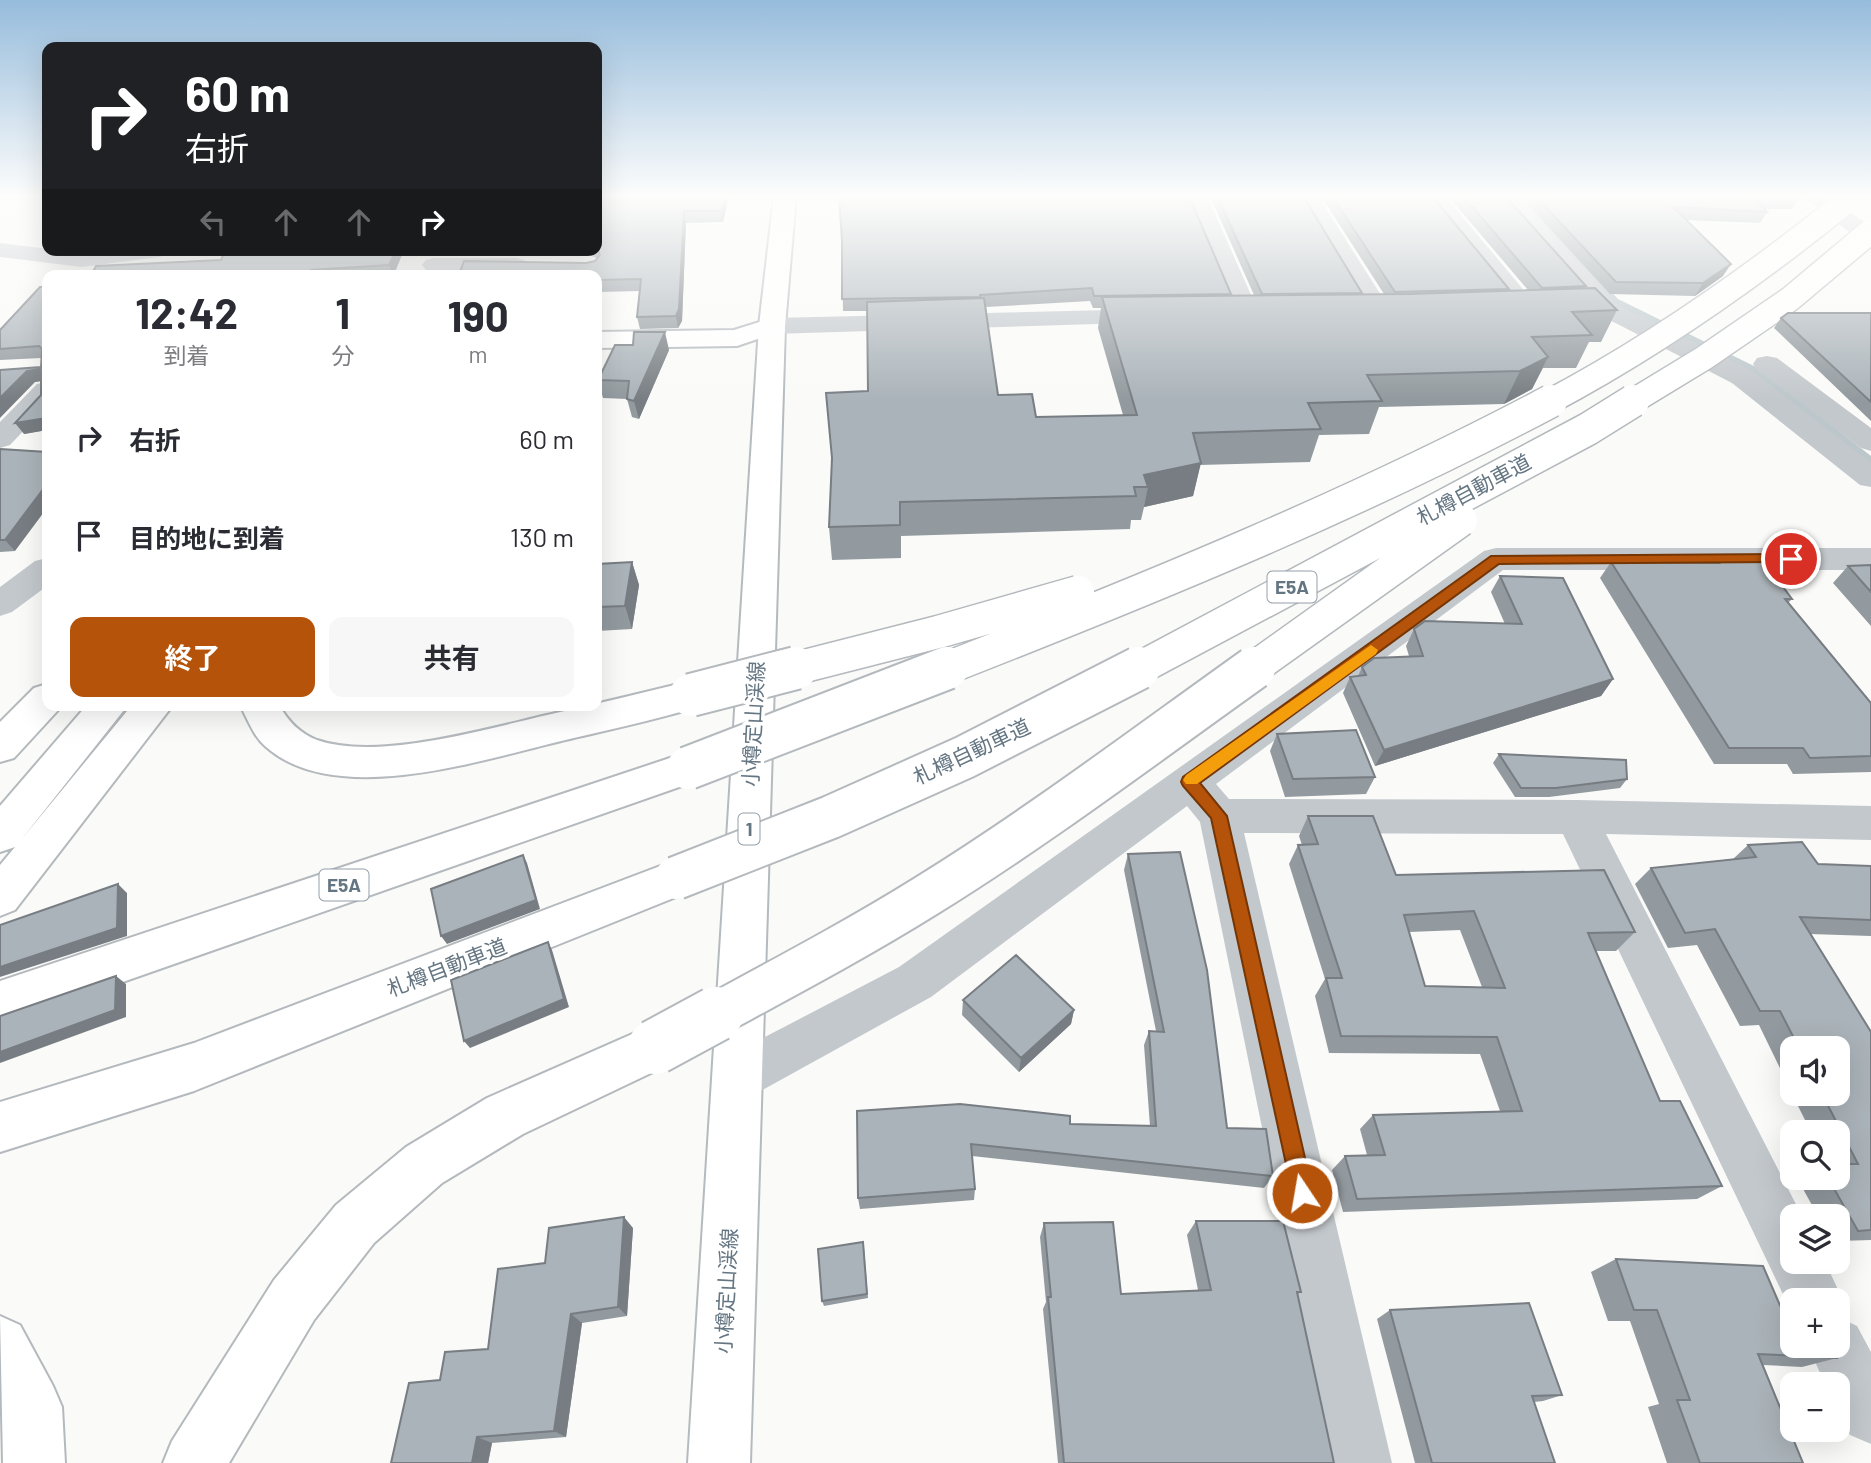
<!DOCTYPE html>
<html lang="ja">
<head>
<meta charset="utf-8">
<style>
  :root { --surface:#fff; --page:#f7f7f7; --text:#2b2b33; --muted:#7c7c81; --accent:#b45309 }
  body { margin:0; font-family:Barlow,"Noto Sans JP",sans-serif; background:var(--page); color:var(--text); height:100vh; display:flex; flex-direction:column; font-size:26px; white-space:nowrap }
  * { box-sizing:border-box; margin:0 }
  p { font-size:23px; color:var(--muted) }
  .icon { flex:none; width:38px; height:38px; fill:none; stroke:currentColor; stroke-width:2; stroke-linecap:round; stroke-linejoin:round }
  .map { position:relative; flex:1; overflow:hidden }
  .side { position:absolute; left:42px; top:270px; width:560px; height:441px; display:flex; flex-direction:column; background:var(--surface); border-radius:14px; box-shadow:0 7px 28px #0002 }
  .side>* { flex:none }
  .top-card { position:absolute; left:42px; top:42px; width:560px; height:214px; border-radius:14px; box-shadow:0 7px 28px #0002; background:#202124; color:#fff; overflow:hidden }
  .buttons { position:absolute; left:1780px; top:1036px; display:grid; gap:14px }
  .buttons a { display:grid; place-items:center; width:70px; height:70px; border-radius:14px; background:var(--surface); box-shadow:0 7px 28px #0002; font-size:35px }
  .pin { position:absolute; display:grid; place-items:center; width:60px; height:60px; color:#fff; margin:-30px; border:4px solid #fff; border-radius:50%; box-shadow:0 2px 7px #0007 }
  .me { position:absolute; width:77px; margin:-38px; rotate:348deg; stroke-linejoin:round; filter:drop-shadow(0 0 5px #0008) }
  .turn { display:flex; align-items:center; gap:24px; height:147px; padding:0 28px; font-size:32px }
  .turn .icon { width:91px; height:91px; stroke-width:2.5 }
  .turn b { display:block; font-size:49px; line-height:60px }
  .lanes { display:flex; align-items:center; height:66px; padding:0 28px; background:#0003; justify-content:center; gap:35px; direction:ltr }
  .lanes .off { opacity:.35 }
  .eta { display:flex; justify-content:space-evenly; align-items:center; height:119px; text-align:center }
  .eta b { font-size:42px; font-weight:700; line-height:49px }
  .button { display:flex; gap:14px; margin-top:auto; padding:14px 28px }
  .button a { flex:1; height:80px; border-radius:14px; background:var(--accent); color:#fff; font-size:28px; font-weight:700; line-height:80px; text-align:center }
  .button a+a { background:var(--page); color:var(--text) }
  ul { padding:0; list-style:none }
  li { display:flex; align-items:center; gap:21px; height:98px; padding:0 28px }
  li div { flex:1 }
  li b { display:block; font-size:26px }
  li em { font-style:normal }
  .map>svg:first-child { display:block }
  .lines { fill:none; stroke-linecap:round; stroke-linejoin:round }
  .stream { fill:#bbc7cb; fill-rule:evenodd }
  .primary-casing { stroke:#b5babe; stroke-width:4 }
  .motorway-casing { stroke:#b4b9bd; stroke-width:4 }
  .minor { fill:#c3c8cc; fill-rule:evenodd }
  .primary { fill:#fff; fill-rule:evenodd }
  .motorway { fill:#fff; fill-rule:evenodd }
  .motorway-bridge-far3-casing { stroke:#b4b9bd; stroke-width:27; stroke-linecap:butt }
  .motorway-bridge-far2-casing { stroke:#b4b9bd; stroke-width:35; stroke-linecap:butt }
  .motorway-bridge-far1-casing { stroke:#b4b9bd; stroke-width:46; stroke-linecap:butt }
  .motorway-bridge-casing { stroke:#b4b9bd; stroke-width:58; stroke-linecap:butt }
  .motorway-bridge-far3 { stroke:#fff; stroke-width:24 }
  .motorway-bridge-far2 { stroke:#fff; stroke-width:32 }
  .motorway-bridge-far1 { stroke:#fff; stroke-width:42 }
  .motorway-bridge { stroke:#fff; stroke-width:54 }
  .wall { fill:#929a9f; fill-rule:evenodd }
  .shaded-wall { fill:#777d82 }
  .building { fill:#aab3b9; stroke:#777d82; stroke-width:2; fill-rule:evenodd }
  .route { fill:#b45309; stroke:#753606; stroke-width:2 }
  .slow { fill:#f59e0b }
  .labels { text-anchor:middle; stroke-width:7; stroke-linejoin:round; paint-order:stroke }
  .shield { fill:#fff; stroke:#939fa8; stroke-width:2 }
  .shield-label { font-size:19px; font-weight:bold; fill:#657683 }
  .street-label { font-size:21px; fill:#657683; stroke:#fff }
</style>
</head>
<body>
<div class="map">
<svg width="1871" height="1463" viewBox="0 0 1871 1463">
  <rect width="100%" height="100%" fill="#fafaf8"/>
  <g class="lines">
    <path class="stream" d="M1515,196H1523L1618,299L1758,368L1871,456V464L1752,372L1612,303Z"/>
    <defs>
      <path id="primary" d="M774,196H796L785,326L750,1463H688L759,326Z"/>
      <path id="motorway" d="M772,318L781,321L785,326L781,331L737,346L597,348V332L734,330Z
        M691,681L704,685L710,695L704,705C653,721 601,731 549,744C472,763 332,807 265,746C254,737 247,718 240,705H279C288,721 299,733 317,740C377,761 486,729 547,715C596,704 642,693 691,681Z
        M47,684V705H62L60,708L14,758L0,762V722L34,688Z
        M87,705H128L21,840L132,705H173L15,910L0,916V865L15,847L0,852V806Z
        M688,752L702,757L708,768L702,779L0,1025V981Z
        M676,860L691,865L698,878L691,891L194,1091L0,1152V1102L194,1043Z
        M655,1024L672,1031L679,1047L672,1063L523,1134L442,1183L374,1243L314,1320L229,1463H163L172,1441L274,1280L336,1205L406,1147L487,1098Z
        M0,1316L20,1325L53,1386L62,1407L65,1463H3Z"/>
    </defs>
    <use href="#primary" class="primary-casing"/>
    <use href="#motorway" class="motorway-casing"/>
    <path class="minor" d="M1185,196H1207L1260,315L1256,320L1247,323L1238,320L1234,315Z
      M1296,196H1318L1393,314L1389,319L1380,322L1371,319Z
      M1422,196H1445L1538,307L1542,312L1538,317L1529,320L1520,317Z
      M1493,196H1516L1614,303L1752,371L1871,463V487L1860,485L1732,383L1596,313Z
      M1803,196H1828L1871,227V245L1863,243Z
      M0,243L82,253L171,250L167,255L159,257L82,267L0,257Z
      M434,258H516L524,260L528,265L524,270L516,272L426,270L422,265L426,260Z
      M1151,309L1160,312L1164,317L1160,322L772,334L763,331L759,326L763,321L772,318Z
      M1767,356L1777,358L1871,428V451L1861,448L1757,370L1753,364L1757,358Z
      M47,382V406L10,445L0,448V422L37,384Z
      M1496,548H1871V570H1503L1216,784L1229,799L1576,800L1871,806V840L1606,834L1802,1216H1792V1262H1825L1843,1300L1838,1314V1300H1792V1313L1563,834L1244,833L1392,1463H1330L1200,822L1187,806L931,997L755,1094L738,1101L721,1094L713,1077L721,1060L899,967L1484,551Z
      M47,558V586L12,612L0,616V587L35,561Z
      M1838,1317L1857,1326L1871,1352V1444L1850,1435L1838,1410V1384H1825L1808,1346H1838Z"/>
    <use href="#primary" class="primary"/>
    <use href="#motorway" class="motorway"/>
    <defs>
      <path id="motorway-bridge-far3" d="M1547,403C1653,347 1750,279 1843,204
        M1630,403L1704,358L1790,299L1871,231"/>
      <path id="motorway-bridge-far2" d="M789,670L938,632L1078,592
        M942,670C1149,589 1355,505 1551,401
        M1136,670L1588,429L1633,401
        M1251,670L1461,520"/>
      <path id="motorway-bridge-far1" d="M691,695L796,668
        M688,768L947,668
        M676,878L831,817L965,757L1139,668
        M713,1016C785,977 857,939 926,896C1039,826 1146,745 1254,668"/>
      <path id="motorway-bridge" d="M655,1047L716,1014"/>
    </defs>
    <use href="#motorway-bridge-far3" class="motorway-bridge-far3-casing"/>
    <use href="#motorway-bridge-far2" class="motorway-bridge-far2-casing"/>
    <use href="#motorway-bridge-far1" class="motorway-bridge-far1-casing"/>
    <use href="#motorway-bridge" class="motorway-bridge-casing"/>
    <use href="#motorway-bridge-far3" class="motorway-bridge-far3"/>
    <use href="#motorway-bridge-far2" class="motorway-bridge-far2"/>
    <use href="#motorway-bridge-far1" class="motorway-bridge-far1"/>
    <use href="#motorway-bridge" class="motorway-bridge"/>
  </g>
  <path class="wall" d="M597,196H729L723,222L686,223L682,321L678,328L640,329L637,317L640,291L597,292V275L586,263L595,261L597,258L589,255H475L474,250H597Z
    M1210,196H1303L1362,293V294H1384L1321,196H1432L1509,289L1508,291L1528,290L1448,196H1505L1586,286L1585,288L1617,310L1601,342H1589L1576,368H1543L1532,389L1504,404L1379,407L1369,434L1319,435L1310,462L1200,465L1193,496L1144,507L1141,520H1131L1130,529L901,536V558L832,560L829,527L868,391L867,311H843L842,241L1231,294V296L1254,295ZM1090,301L1093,308H1101L1098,328L1123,415L1036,417L998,395L986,307Z
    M1520,196H1797L1799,198L1792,209H1765L1767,212L1760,223L1686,220L1723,276L1695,296L1610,294Z
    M225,250H404L394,275H91L221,260Z
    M47,287V430L24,434L41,395V381L35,382L41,367V358L0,360V330Z
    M1871,313V421L1774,328L1781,318Z
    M669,350L639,419L632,417L627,399L603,398L598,380Z
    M0,449L15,551L0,552Z
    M1714,556L1792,599L1788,603L1871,703V772L1793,774L1787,764H1714L1600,578L1611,562H1709Z
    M632,562L639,585L632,629L597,631V564Z
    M1871,565V626L1833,583L1848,566Z
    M1500,576L1613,679L1601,696L1375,766L1343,693L1350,677L1358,676L1362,667L1409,656L1406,646L1414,629L1505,624L1491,592Z
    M1277,734L1375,777L1366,794L1285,797L1270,751Z
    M1499,754L1627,779L1620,788L1549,797H1515L1493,763Z
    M1308,816L1396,875L1635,932L1616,951H1596L1660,1101L1722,1186L1697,1199L1343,1212L1332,1170L1345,1156L1367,1155L1360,1129L1373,1115L1500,1111L1480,1054L1329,1053L1315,996L1325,979L1289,864L1298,845H1302L1299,836ZM1460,930L1482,987L1425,986L1409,932Z
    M1748,845L1818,864L1871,866V936L1810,934L1871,1032V1240L1838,1241V1216H1818L1797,1178H1838V1132H1811L1792,1094H1838V1048H1792V1093L1759,1025L1740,1026L1697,945L1668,948L1635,884L1651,868L1733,859Z
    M1128,854L1227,1128L1273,1176L1264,1188L972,1156L975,1189L974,1200L860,1209L858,1198L857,1111L1070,1124L1150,1126L1144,1045L1149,1031H1156L1124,870Z
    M963,1000L1074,1010L1071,1024L1019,1072L962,1015Z
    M1196,1221L1301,1292L1298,1294L1334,1463H1058L1043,1309L1046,1302L1040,1237L1044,1223L1121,1294L1198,1290L1187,1235Z
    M633,1228L627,1316L582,1323L566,1437L492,1443L488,1463L440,1380L488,1349L545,1263Z
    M864,1247L868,1298L824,1306L822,1301Z
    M1616,1259L1782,1310L1837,1358L1802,1367L1763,1365L1803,1463H1667L1648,1407L1659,1404L1630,1321H1608L1591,1272Z
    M1390,1310L1562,1395L1543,1401L1534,1402L1555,1463H1415L1377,1319Z"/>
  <path class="shaded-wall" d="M725,196H729L723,222L722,211Z
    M684,211L686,223L682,321L678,328L676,316Z
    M396,250H404L393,275L389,265Z
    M1731,264L1723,276L1695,296L1703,283Z
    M665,332L669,350L639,419L634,401Z
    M1548,357L1532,389L1504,404L1520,371Z
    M41,369L47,380L35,382L0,418V398L27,371Z
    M47,418V430L24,434L15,423Z
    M1201,463L1193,496L1144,507L1148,487L1144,475Z
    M47,484V508L15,551L5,540Z
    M632,562L639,585L632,629L625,606Z
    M1613,679L1601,696L1375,766L1384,750Z
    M523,855L527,863L540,909L447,944L441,936Z
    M118,884L127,893V936L0,977V967Z
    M548,942L552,950L569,1007L470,1048L464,1041Z
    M116,976L126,984V1017L0,1063V1052Z
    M1074,1010L1071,1024L1019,1072L1021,1058Z
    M624,1217L633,1228L627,1316L618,1307Z
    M571,1314L582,1323L566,1437L554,1431Z
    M477,1437L492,1443L488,1463H472Z"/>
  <path class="building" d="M597,196H725L722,211H684L679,309L676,316L637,317L641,279L597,280V275H459L464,261L586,263L595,261L600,255L597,248Z
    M839,196H1189L1231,294L1094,296L1092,288L980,295V297L842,299V241Z
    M1217,196H1303L1362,293L1262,294Z
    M1332,196H1432L1509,289L1395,292Z
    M1463,196H1505L1586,286L1542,288Z
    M1535,196H1797L1799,198L1753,197L1767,212L1673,207L1731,264L1703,283L1616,282Z
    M225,250H396L389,265L311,270L309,275H91L96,266L221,260Z
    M40,287H47V418L15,423L41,395V369L27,371L0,398V370L41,367L42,349L39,346L0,349V330Z
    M1595,288L1617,310L1572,312L1592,335L1532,337L1548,357L1520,371L1367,375L1382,401L1308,403L1321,429L1193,433L1201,463L1144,475L1148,487H1134L1136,496L900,502V525L829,527L832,458L826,393L868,391L867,302L984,298L998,395L1032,394L1036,417L1137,415L1102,297L1409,294Z
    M1788,313H1871V402L1781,318Z
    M634,332H665L634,401L627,399L629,381L598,380L615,345H633Z
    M0,449L47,452V484L5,540H0Z
    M1714,556H1760L1792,599H1785L1871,703V756L1810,758L1803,748H1729L1611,562L1719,563Z
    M632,562L625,606L597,607V564Z
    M1871,565V592L1848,566Z
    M1500,576L1563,578L1613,679L1384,750L1350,677L1366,675L1362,667L1374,658L1423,656L1414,629L1425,621L1522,624Z
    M1356,730L1375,777L1293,779L1277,734Z
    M1499,754L1626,760L1627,779L1556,788H1521Z
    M1308,816H1373L1396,875L1604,870L1635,932L1588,933L1660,1101H1680L1722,1186L1357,1199L1345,1156L1385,1155L1373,1115L1522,1111L1497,1037L1341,1036L1326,978H1342L1298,845L1318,844ZM1474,911L1505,988L1425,986L1404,915Z
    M1802,842L1818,864L1871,866V920L1800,917L1871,1032V1230L1858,1231L1828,1178H1838V1164H1858L1822,1094H1838V1048H1799L1780,1011H1760L1715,929L1685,933L1651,868L1756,857L1748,845Z
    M1180,852L1207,970L1227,1128L1266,1129L1273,1176L971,1144L975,1189L858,1198L857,1111L960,1104L1070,1116V1124L1156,1126L1149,1031L1164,1032L1128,854Z
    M523,855L536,900L441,936L431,889Z
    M118,884L117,928L0,967V925Z
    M548,942L564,999L464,1041L451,980Z
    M1016,955L1074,1010L1021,1058L963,1000Z
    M116,976L115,1010L0,1052V1016Z
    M624,1217L618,1307L571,1314L554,1431L477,1437L472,1463H391L409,1383L440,1380L445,1352L488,1349L498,1269L545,1263L549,1228Z
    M1196,1221H1283L1301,1292H1297L1334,1463H1064L1048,1297H1051L1044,1223L1113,1222L1121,1294L1211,1290Z
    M863,1242L867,1294L822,1301L818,1249Z
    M1616,1259L1763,1266L1782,1310L1792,1311V1346H1832L1837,1358L1758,1354L1803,1463H1700L1677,1400H1690L1657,1310H1634Z
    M1529,1303L1562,1395L1532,1396L1555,1463H1432L1390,1310Z"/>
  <linearGradient id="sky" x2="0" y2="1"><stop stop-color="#96bcdc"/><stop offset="0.49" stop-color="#fdfdfc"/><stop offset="1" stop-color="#fdfdfc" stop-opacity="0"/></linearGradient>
  <rect width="1871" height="401" fill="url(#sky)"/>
  <path class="route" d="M1791,554L1797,559L1795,562L1499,564L1200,783L1227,816L1313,1193L1310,1201L1302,1204L1294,1201L1211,818L1183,786L1181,782L1183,777L1491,556Z"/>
  <path class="slow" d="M1371,645L1378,650L1376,654L1197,784H1186L1183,780L1186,775Z"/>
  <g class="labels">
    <g class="shield">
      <rect x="1267.5" y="571.5" width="49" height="31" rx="5"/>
      <rect x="738.5" y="813.5" width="21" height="31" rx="5"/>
      <rect x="319.5" y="869.5" width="49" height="31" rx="5"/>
    </g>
    <g class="shield-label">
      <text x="1292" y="594">E5A</text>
      <text x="749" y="836">1</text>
      <text x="344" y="892">E5A</text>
    </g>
    <g class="street-label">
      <text transform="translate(1474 490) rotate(-28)" y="7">札樽自動車道</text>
      <text transform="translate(754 724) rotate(-87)" y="7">小樽定山渓線</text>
      <text transform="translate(972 752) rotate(-25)" y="7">札樽自動車道</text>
      <text transform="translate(447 968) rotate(-21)" y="7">札樽自動車道</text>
      <text transform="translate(727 1291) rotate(-87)" y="7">小樽定山渓線</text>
    </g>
  </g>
</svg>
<div class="buttons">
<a><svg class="icon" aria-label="sound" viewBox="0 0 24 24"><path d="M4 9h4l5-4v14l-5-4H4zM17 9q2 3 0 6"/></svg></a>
<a><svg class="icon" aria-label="search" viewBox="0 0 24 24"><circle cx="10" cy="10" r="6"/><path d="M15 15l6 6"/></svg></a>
<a><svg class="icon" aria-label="layers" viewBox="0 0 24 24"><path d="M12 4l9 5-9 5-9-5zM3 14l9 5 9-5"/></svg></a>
<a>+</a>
<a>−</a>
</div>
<div class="pin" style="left:1791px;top:559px;background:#d93025"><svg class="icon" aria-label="arrive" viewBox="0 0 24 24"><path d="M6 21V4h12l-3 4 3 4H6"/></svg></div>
<svg class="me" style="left:1302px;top:1193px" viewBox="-20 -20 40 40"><circle r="17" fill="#b45309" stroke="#fff" stroke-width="3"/><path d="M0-11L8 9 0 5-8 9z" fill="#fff"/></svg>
<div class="top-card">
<div class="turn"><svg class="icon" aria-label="right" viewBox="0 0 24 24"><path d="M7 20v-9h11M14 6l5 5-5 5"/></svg><div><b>60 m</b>右折</div></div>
<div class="lanes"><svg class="icon off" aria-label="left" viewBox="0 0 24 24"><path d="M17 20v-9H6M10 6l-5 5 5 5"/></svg><svg class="icon off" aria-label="ahead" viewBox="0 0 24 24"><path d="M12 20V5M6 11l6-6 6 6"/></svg><svg class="icon off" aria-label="ahead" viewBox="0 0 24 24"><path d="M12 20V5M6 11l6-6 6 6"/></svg><svg class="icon" aria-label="right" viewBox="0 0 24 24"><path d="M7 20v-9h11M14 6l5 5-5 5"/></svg></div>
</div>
<section class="side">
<div class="eta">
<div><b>12:42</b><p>到着</p></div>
<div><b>1</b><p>分</p></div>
<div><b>190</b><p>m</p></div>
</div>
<ul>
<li><svg class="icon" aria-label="right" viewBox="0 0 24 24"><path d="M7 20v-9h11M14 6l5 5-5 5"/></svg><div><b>右折</b></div><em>60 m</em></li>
<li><svg class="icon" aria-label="arrive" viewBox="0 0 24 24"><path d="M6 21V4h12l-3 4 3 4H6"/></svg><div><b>目的地に到着</b></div><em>130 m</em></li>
</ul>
<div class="button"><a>終了</a><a>共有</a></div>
</section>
</div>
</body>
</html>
